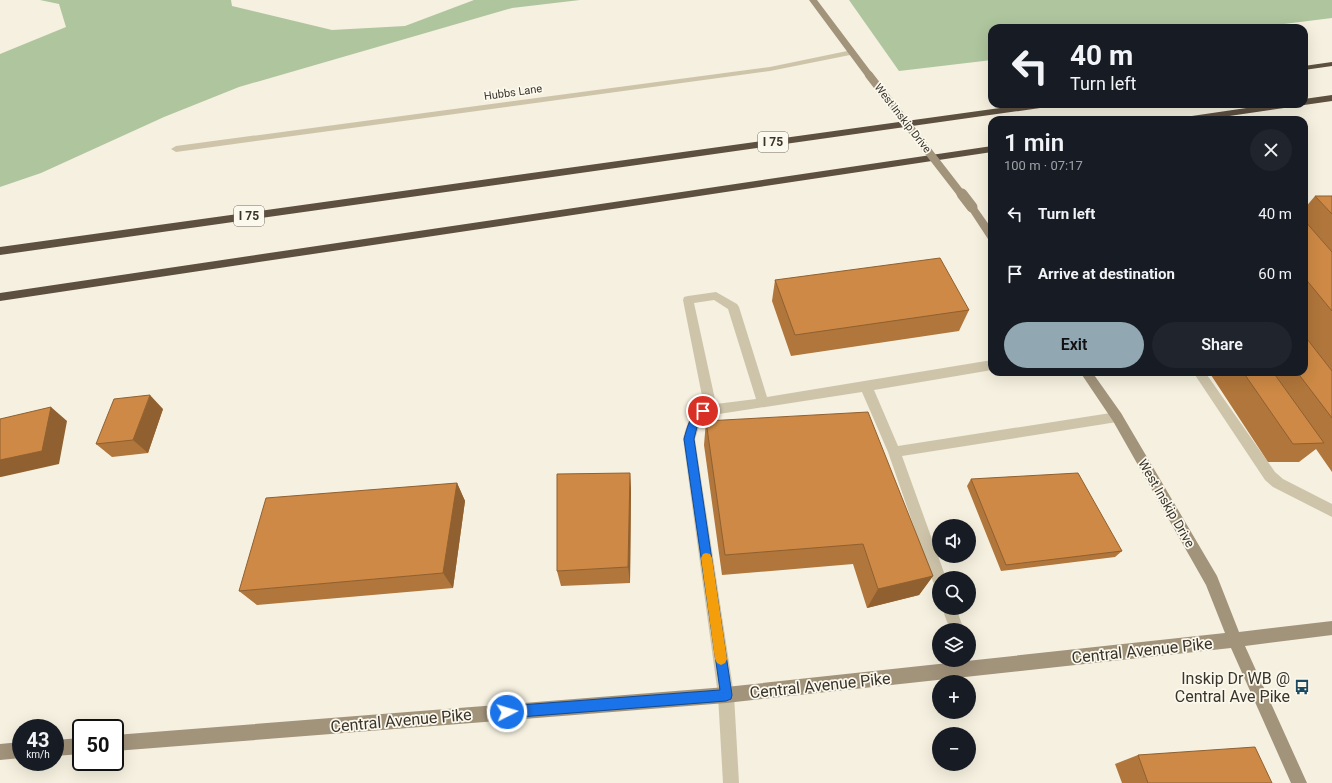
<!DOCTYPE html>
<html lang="en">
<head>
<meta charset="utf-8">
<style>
  :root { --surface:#171b24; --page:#20242c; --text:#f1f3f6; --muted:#9ea1a6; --accent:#91a7b2 }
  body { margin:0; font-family:Roboto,sans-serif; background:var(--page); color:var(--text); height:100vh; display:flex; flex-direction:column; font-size:15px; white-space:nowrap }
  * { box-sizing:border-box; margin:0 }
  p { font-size:13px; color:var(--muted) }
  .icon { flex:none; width:22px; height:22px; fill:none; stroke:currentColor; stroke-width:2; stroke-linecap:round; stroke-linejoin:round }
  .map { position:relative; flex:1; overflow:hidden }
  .panel { position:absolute; left:988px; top:116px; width:320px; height:260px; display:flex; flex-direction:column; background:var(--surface); border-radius:12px; box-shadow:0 4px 16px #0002 }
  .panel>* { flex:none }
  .hud { position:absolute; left:988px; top:24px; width:320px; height:84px; border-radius:12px; box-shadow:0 4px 16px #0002; background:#171b24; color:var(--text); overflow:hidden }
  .tools { position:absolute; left:932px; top:519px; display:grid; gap:8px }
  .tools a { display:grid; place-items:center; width:44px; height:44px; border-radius:50%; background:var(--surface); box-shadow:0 4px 16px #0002; font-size:20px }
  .speed { position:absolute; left:12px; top:719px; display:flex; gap:8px; font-size:20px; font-weight:700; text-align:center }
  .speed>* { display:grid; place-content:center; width:52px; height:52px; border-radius:50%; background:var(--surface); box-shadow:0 4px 16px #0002; line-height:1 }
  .speed small { font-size:10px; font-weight:400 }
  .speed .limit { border:2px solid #111; border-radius:6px; background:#fff; color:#111 }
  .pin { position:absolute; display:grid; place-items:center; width:34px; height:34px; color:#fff; margin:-17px; border:2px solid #fff; border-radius:50%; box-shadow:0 1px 4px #0007 }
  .me { position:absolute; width:44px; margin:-22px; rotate:85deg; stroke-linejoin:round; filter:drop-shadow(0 0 3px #0008) }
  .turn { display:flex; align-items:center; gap:14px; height:84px; padding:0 16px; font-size:18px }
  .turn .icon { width:52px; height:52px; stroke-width:2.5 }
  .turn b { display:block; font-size:28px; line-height:34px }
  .round { display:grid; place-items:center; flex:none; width:42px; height:42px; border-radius:21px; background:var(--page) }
  .summary { display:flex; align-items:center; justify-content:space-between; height:68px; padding:0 16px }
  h1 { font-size:24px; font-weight:600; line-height:30px }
  .primary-button { display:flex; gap:8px; margin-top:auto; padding:8px 16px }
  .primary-button a { flex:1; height:46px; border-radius:24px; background:var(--accent); color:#111; font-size:16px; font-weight:600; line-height:46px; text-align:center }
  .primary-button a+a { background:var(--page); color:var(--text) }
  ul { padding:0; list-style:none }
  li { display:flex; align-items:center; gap:12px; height:60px; padding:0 16px }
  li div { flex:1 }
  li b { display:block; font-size:15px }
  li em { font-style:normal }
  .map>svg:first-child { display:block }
  .green { fill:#aec59e }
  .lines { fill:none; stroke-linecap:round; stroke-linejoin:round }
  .lane { fill:#cec4aa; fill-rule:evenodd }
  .street { fill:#cec4aa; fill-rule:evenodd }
  .secondary { fill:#a2937b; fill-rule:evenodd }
  .highway { fill:#5d5040; fill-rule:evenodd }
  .secondary-bridge-far1 { stroke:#a2937b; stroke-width:8 }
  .secondary-bridge { stroke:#a2937b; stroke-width:11 }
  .wall { fill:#b0763b }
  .shaded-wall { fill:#906030 }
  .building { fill:#cd8945; stroke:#906030 }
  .route { fill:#1a73e8; stroke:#114b97 }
  .slow { fill:#f59e0b }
  .labels { text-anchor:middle; stroke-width:3.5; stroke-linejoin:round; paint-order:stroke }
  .far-street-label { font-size:11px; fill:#3b342a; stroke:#fbf8ed }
  .shield { fill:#fbf8ed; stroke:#756f64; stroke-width:1 }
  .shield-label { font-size:12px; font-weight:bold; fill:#3b342a }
  .street-label { font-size:13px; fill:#3b342a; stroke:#fbf8ed }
  .near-street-label { font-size:16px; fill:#3b342a; stroke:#fbf8ed }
  .near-poi-label { font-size:16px; fill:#3b342a; stroke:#fbf8ed; text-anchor:end }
</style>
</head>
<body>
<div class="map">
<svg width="1332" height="783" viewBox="0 0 1332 783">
  <rect width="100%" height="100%" fill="#f5f0df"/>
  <path class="green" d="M40,0H231L232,6L332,30L405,26L474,0H580L512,8L239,87L164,117L41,173L0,187V54L66,27L59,4Z
    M849,0H1332V18L1251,28H992V60L899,71Z"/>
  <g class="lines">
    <path class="lane" d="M716,292L737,304L739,307L767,397L992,360V370L874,390L898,446L1117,412L1121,413L1123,417L1121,421L1117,422L902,456L946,578H939V586L934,584L932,579L888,452L862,392L706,416L700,424L695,439L734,695L732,701L726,703L720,701L718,695L683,439C686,427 691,409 704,406L683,300L684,297L688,296ZM714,300L728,309L756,399L716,404L694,303Z
      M1193,372H1205L1275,472L1283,479L1332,504V517L1273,487L1265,480Z
      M942,608H956L964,630H950Z"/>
    <path class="street" d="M852,50H855V54L770,71L176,152L171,149L176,146L770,67Z
      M726,687L732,689L734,695L739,783H723L718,695L720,689Z"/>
    <path class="secondary" d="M809,0H817L872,73L873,75L872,77H866Z
      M972,204L975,205L992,229V240L988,239L967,207Z
      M1080,372H1092L1121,413L1217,576L1239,632L1332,621V635L1245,646L1307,783H1291L1231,648L726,703L115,751V735L726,687L1225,633L1206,585L1113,421Z
      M81,738V754L55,756V740Z
      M21,742V758L0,760V744Z"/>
    <path class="highway" d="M1332,62V66L1304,70V66Z
      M1332,95V101L1304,105L1302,104H1304V99Z
      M1028,104H1051L1047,107L0,255V247Z
      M1274,104H1295L1291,107L1202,120H1181L1185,117Z
      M992,146V152L0,301V293Z"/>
    <path class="secondary-bridge-far1" d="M869,75L962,195"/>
    <path class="secondary-bridge" d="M962,194L972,207"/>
  </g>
  <path class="wall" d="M1315,196H1332V472L1316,449L1299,462H1268L1209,372H1304V209Z
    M775,280L969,310L959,331L791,356L772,301Z
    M163,409L148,453L112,457L96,444Z
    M706,421L933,576L919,595L867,608L853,564L722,575L704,445Z
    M630,473L631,491L630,583L561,586L557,571Z
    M971,479L1122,551L1115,557L1001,571L967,486Z
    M457,483L465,501L453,588L257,605L239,591Z
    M1138,755L1272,783H1122L1115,764Z"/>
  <path class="shaded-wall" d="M150,395L163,409L148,453L133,440Z
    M51,407L67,421L59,464L1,477H0V460Z
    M630,473L631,491L630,583L628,567Z
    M457,483L465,501L453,588L443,573Z
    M933,576L919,595L867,608L878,589Z"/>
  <path class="building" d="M1315,196H1332V214Z
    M1304,220L1332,252V311L1304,277Z
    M940,258L969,310L795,335L775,280Z
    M1304,335L1332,371V418L1297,372H1304Z
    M1243,372H1273L1324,443L1293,444Z
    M150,395L133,440L96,444L114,399Z
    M51,407L42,451L0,460V419Z
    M868,412L933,576L878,589L863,544L725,555L706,421Z
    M630,473L628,567L557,571V474Z
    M1078,473L1122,551L1006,565L971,479Z
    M457,483L443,573L239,591L266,498Z
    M1255,747L1272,783H1148L1138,755Z"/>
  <path class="route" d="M703,407L707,408L708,411L697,427L694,439L732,695L731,699L726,701L507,718L503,716L501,712L503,708L507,706L720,690L684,439C687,428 691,411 703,407Z"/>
  <path class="slow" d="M706,553L710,554L712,558L727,659L725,663L721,665L717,663L715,659L701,558L703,554Z"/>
  <defs>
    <symbol id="bus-bare" viewBox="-9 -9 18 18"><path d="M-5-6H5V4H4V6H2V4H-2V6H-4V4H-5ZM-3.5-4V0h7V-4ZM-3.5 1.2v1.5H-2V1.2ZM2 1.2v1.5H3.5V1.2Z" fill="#1c4a60" stroke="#fbf8ed" stroke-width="2.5" paint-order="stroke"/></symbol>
  </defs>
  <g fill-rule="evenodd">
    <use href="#bus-bare" x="1291" y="676" width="22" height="22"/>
  </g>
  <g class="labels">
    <g class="far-street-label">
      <text transform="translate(513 92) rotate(-8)" y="4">Hubbs Lane</text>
      <text transform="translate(903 118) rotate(52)" y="4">West Inskip Drive</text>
    </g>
    <g class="shield">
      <rect x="758" y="132" width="30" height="20" rx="3"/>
      <rect x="234" y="206" width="30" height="20" rx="3"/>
    </g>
    <g class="shield-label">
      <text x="773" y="146">I 75</text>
      <text x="249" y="220">I 75</text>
    </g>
    <g class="street-label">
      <text transform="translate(1167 503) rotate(60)" y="5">West Inskip Drive</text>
    </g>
    <g class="near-street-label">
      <text transform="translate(1142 650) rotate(-6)" y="6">Central Avenue Pike</text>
      <text transform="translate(820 685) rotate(-6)" y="6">Central Avenue Pike</text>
      <text transform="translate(401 720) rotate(-5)" y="6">Central Avenue Pike</text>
    </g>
    <g class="near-poi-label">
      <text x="1290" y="684">Inskip Dr WB @<tspan x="1290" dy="18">Central Ave Pike</tspan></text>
    </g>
  </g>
</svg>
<div class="tools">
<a><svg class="icon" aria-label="sound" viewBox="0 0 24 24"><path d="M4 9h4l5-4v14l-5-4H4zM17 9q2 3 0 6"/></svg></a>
<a><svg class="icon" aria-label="search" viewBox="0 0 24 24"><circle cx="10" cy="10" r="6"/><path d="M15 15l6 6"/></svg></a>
<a><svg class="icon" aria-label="layers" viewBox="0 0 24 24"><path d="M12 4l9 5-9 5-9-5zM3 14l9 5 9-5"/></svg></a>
<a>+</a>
<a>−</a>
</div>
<div class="speed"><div>43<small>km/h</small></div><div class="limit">50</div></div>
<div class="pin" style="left:703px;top:411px;background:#d93025"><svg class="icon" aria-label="arrive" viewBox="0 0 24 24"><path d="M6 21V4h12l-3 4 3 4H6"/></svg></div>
<svg class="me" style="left:507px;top:712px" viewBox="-20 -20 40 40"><circle r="17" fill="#1a73e8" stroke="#fff" stroke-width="3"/><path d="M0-11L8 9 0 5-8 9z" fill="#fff"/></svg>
<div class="hud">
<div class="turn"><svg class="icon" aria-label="left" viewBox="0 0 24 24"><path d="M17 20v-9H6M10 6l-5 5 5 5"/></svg><div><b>40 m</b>Turn left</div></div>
</div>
<section class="panel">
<div class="summary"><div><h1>1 min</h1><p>100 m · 07:17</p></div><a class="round"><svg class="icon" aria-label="close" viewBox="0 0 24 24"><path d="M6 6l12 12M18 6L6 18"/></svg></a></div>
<ul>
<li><svg class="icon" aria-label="left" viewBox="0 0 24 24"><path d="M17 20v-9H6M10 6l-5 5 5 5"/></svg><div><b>Turn left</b></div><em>40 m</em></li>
<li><svg class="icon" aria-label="arrive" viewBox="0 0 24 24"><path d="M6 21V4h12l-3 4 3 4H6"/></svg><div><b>Arrive at destination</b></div><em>60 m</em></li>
</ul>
<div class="primary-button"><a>Exit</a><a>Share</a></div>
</section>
</div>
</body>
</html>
